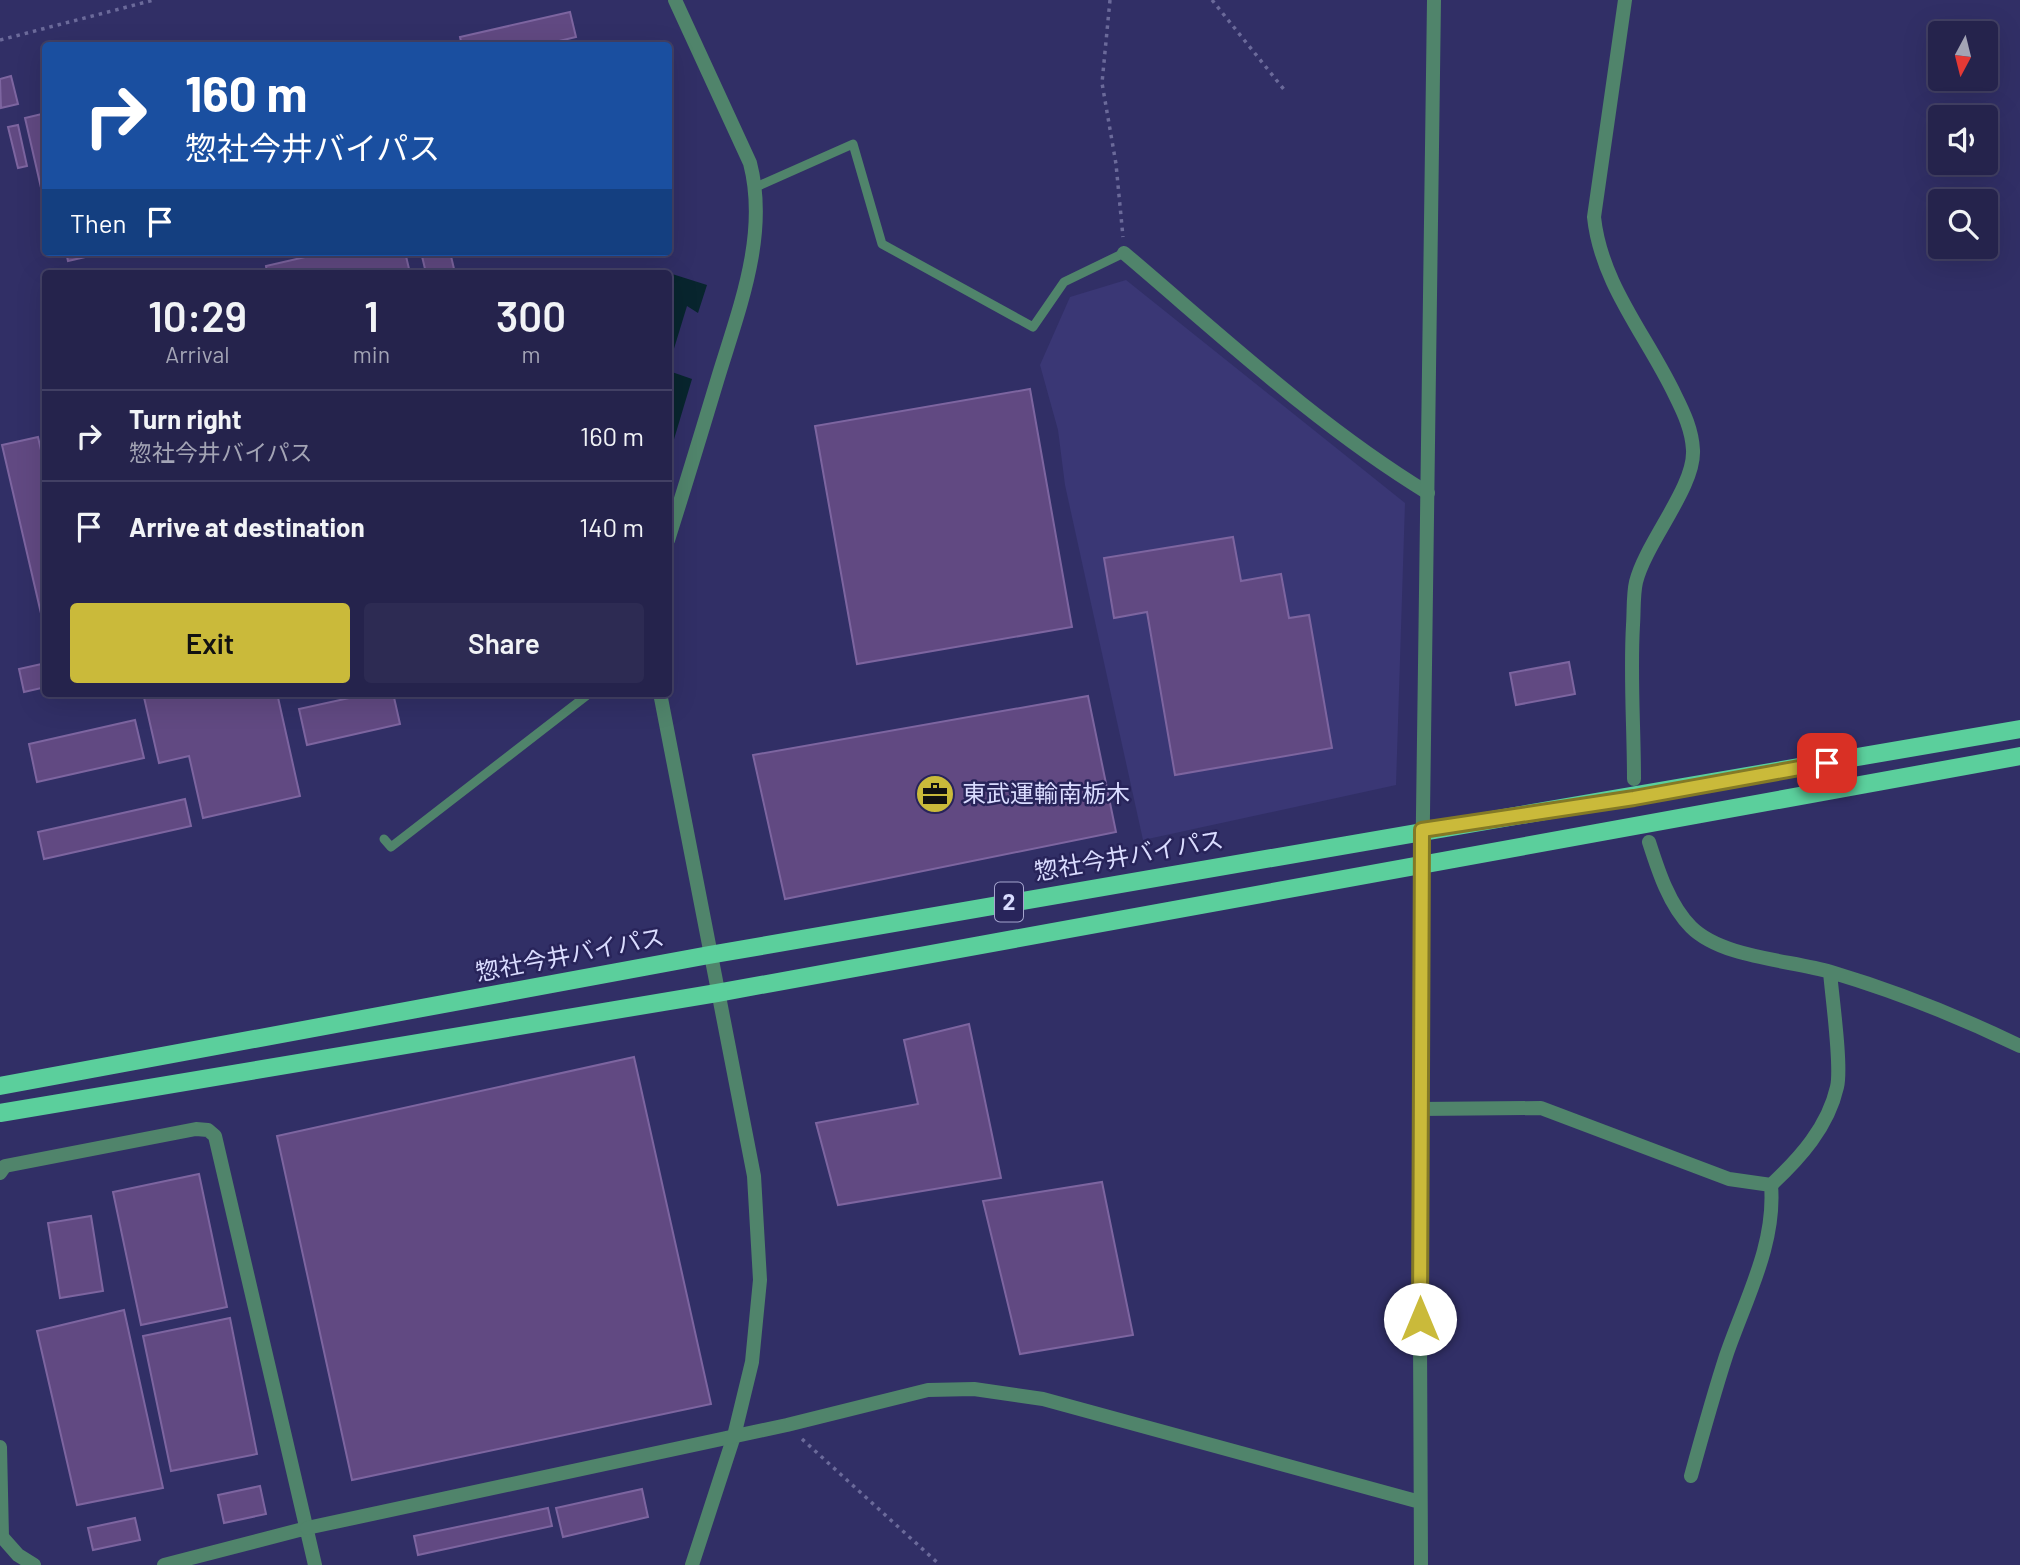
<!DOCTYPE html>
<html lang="en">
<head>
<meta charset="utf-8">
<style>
  :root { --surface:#25234c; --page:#2d2b53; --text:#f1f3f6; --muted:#a3a4b5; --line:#424064; --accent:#caba3a }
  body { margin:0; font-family:Barlow,"Noto Sans JP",sans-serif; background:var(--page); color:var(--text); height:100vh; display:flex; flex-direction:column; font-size:26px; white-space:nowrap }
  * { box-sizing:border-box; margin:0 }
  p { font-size:23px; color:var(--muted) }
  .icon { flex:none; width:38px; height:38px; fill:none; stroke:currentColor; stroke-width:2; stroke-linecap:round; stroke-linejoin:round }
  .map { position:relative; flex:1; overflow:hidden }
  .sheet { position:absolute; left:42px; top:270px; width:630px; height:427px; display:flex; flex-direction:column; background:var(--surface); border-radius:7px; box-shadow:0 7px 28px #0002,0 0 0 2px var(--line) }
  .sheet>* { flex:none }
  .banner { position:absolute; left:42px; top:42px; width:630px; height:214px; border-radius:7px; box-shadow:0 7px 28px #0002,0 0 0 2px var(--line); background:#1a4fa0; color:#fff; overflow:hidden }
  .needle { width:46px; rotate:187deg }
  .controls { position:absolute; left:1928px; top:21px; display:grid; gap:14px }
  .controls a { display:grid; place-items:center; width:70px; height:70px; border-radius:7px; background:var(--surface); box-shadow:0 7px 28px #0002,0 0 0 2px var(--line); font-size:35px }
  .pin { position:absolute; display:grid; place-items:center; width:60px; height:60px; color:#fff; margin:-30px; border-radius:14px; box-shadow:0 4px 10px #0006 }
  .me { position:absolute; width:77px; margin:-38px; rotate:0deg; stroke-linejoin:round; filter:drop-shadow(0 0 5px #0008) }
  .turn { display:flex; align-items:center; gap:24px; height:147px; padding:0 28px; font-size:32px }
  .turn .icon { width:91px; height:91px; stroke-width:2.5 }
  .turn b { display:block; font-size:49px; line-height:60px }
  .then { display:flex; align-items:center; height:66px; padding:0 28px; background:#0003; gap:14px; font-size:26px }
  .eta { display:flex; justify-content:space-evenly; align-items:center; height:119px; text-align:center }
  .eta b { font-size:42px; font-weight:600; line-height:49px }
  .button { display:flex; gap:14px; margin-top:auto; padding:14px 28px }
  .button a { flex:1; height:80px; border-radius:7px; background:var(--accent); color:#111; font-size:28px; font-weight:600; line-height:80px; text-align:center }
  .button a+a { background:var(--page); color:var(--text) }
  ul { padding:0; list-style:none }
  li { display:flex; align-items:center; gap:21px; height:91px; padding:0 28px; border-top:2px solid var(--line) }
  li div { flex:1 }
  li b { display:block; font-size:26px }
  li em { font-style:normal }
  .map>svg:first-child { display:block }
  .built { fill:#3a3775 }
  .water { fill:#08252e }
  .building { fill:#614982; stroke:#7d65a0; stroke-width:2 }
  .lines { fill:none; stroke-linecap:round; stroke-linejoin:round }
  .path { stroke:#6b6a9a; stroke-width:3.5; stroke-dasharray:3.5 5; stroke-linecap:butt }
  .service { stroke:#50846b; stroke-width:9 }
  .minor { stroke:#50846b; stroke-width:14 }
  .tertiary { stroke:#50846b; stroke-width:14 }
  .primary { stroke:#5bcf9c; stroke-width:18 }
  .route-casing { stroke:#837926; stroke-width:18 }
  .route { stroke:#caba3a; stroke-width:12 }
  .labels { text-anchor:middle; stroke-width:5; stroke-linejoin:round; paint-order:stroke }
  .shield { fill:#28245a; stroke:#a5a5ce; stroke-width:2 }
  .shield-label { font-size:23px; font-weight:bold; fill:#dadcff }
  .poi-label { font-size:24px; fill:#dadcff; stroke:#28245a; text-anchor:start }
  .street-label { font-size:24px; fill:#dadcff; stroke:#28245a }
</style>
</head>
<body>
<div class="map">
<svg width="2020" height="1565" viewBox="0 0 2020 1565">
  <rect width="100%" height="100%" fill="#312f66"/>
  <path class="built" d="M1126,280L1405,503L1396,785L1143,840L1065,485L1058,430L1040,365L1070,297Z"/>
  <path class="water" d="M669,273L707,285L698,313L687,306L669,365Z
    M669,371L692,379L669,456L668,371Z"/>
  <path class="building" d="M570,12L576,37L538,46H462L460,37Z
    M11,76L18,104L1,108L0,79Z
    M46,113V191L42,192L25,118Z
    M18,125L27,166L18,168L8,127Z
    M66,252H107L68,261Z
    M327,252H405L410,273H267L266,266Z
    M421,252H450L455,273H426Z
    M1030,389L1072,627L857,664L815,426Z
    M38,437L46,472V635L2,445Z
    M1233,537L1241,581L1281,574L1289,618L1309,615L1332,748L1175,775L1147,612L1114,618L1104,558Z
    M1569,662L1575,694L1516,705L1510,673Z
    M46,663V687L24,692L19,669Z
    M143,693H277L300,796L203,818L189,756L159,763Z
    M372,693H393L400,724L307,745L299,709Z
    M1088,696L1116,832L785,899L753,755Z
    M135,720L144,758L37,782L29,744Z
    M185,799L191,826L44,859L38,832Z
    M969,1024L1001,1178L838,1205L816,1123L918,1104L904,1040Z
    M634,1057L711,1404L352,1480L277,1136Z
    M199,1174L227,1307L141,1325L113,1192Z
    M1102,1182L1133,1335L1020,1354L983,1201Z
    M91,1216L103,1291L60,1298L48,1223Z
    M124,1310L163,1488L77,1505L37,1331Z
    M230,1318L257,1454L171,1471L143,1336Z
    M260,1486L266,1514L224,1523L218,1495Z
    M642,1489L648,1517L563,1537L556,1508Z
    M548,1508L552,1526L418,1555L414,1536Z
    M135,1518L140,1540L93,1550L88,1528Z"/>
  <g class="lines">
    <path class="path" d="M1110,0L1102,83L1116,164L1123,237
      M1212,0L1286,92
      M0,40L154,0
      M802,1439L940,1565"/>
    <path class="service" d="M756,187L853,144L882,244L1033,327L1064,282L1124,253
      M384,839L391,847L590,693"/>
    <path class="minor" d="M1625,0L1594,217C1601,284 1647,336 1675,395C1684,413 1692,430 1693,450C1695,487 1646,542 1636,582C1633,595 1634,611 1633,625C1630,676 1634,728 1634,779
      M1124,253C1222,336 1318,426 1428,493
      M1649,842C1658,870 1669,905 1691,927C1722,958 1790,960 1831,972C1898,992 1958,1016 2020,1046
      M1419,1109L1541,1108L1729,1179L1771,1185C1800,1158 1828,1127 1837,1087C1842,1066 1832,997 1830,972
      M0,1173L5,1166L196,1129L208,1130L215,1136L315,1565
      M0,1447L2,1537L18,1555L34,1565
      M1691,1476C1702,1436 1713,1396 1726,1356C1745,1300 1776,1245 1771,1185
      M164,1565L307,1528
      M692,1565L734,1436"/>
    <path class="tertiary" d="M668,540C685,487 701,434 717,381C738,311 769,236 750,163L675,0
      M660,693L754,1176L760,1280L752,1362L734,1436
      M307,1528L787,1425L928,1390L974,1389L1043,1399L1420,1502
      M1421,1565L1419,1109L1434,0"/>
    <path class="primary" d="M0,1086L709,955L2020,729
      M0,1113L717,993L2020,756"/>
  </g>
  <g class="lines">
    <defs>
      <path id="route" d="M1420,1319L1422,830L1634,798L1827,763"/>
    </defs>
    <use href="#route" class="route-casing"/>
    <use href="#route" class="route"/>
  </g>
  <defs>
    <symbol id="office-disc" viewBox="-11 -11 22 22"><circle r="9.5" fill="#caba3a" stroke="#28245a"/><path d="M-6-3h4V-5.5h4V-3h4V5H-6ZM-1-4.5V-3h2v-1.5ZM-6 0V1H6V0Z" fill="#111"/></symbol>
  </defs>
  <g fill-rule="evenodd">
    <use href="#office-disc" x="913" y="772" width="44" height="44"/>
  </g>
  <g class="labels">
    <rect class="shield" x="995" y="882.5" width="28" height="39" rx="5"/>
    <g class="shield-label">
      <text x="1009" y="910">2</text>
    </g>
    <g class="poi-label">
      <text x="962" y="802">東武運輸南栃木</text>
    </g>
    <g class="street-label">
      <text transform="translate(1129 856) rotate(-10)" y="8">惣社今井バイパス</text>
      <text transform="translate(570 955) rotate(-11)" y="8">惣社今井バイパス</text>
    </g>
  </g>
</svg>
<div class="controls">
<a><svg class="needle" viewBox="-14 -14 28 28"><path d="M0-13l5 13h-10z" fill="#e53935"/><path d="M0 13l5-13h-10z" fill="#a3a4b5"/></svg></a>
<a><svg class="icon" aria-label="sound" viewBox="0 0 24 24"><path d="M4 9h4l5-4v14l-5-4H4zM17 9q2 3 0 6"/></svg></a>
<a><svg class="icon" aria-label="search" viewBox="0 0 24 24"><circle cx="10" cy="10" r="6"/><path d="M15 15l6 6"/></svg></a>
</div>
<div class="pin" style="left:1827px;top:763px;background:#d93025"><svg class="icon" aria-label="arrive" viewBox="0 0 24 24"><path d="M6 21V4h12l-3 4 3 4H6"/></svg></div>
<svg class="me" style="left:1420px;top:1319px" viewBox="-20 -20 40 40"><circle r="19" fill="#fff"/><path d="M0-13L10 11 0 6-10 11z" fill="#caba3a"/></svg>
<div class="banner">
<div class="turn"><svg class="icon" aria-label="right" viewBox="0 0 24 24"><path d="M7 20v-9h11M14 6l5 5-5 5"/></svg><div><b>160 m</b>惣社今井バイパス</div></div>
<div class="then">Then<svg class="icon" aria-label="arrive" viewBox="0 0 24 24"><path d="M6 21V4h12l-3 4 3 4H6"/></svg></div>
</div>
<section class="sheet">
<div class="eta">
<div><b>10:29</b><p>Arrival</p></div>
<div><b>1</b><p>min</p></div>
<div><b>300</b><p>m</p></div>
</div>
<ul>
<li><svg class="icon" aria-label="right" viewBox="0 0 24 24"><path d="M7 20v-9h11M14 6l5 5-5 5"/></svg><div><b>Turn right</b><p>惣社今井バイパス</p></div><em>160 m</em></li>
<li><svg class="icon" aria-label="arrive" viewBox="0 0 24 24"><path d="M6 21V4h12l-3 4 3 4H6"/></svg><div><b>Arrive at destination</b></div><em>140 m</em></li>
</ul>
<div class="button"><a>Exit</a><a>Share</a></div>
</section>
</div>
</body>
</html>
